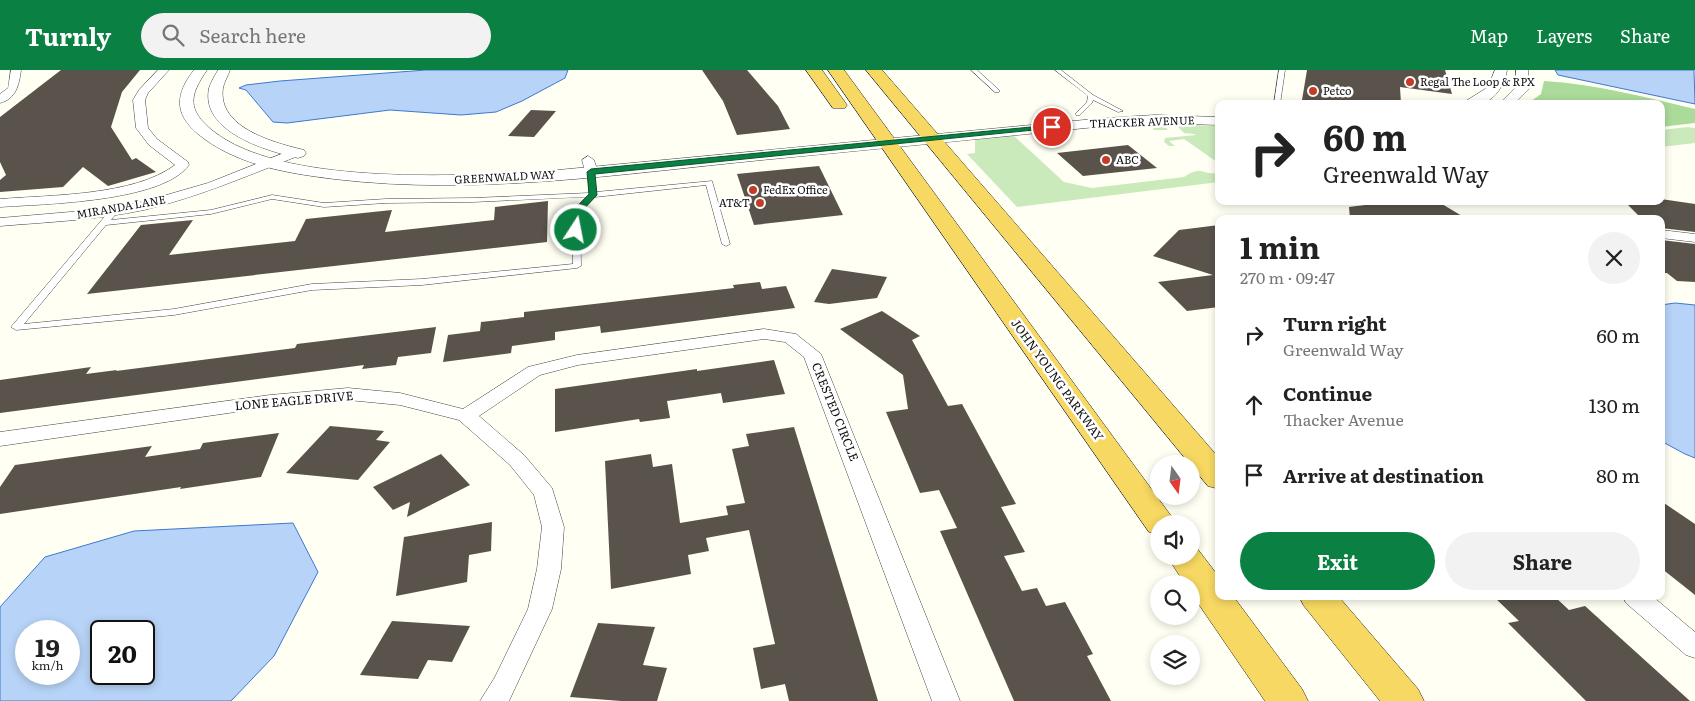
<!DOCTYPE html>
<html lang="en">
<head>
<meta charset="utf-8">
<style>
  :root { --surface:#fff; --page:#f2f2f2; --text:#222; --muted:#767676; --accent:#0b8043 }
  body { margin:0; font-family:Literata,serif; background:var(--page); color:var(--text); height:100vh; display:flex; flex-direction:column; font-size:19px; white-space:nowrap }
  * { box-sizing:border-box; margin:0 }
  p { font-size:16px; color:var(--muted) }
  .icon { flex:none; width:28px; height:28px; fill:none; stroke:currentColor; stroke-width:2; stroke-linecap:round; stroke-linejoin:round }
  .map { position:relative; flex:1; overflow:hidden }
  .details { position:absolute; left:1215px; top:145px; width:450px; height:385px; display:flex; flex-direction:column; background:var(--surface); border-radius:10px; box-shadow:0 2px 8px #0003 }
  .details>* { flex:none }
  .hud { position:absolute; left:1215px; top:30px; width:450px; height:105px; border-radius:10px; box-shadow:0 2px 8px #0003; background:#fff; color:var(--text); overflow:hidden }
  .needle { width:32px; rotate:166deg }
  .controls { position:absolute; left:1150px; top:385px; display:grid; gap:10px }
  .controls a { display:grid; place-items:center; width:50px; height:50px; border-radius:50%; background:var(--surface); box-shadow:0 2px 8px #0003; font-size:25px }
  .speed { position:absolute; left:15px; top:550px; display:flex; gap:10px; font-size:25px; font-weight:700; text-align:center }
  .speed>* { display:grid; place-content:center; width:65px; height:65px; border-radius:50%; background:var(--surface); box-shadow:0 2px 8px #0003; line-height:1 }
  .speed small { font-size:12px; font-weight:400 }
  .speed .limit { border:2px solid #111; border-radius:8px; background:#fff; color:#111 }
  .pin { position:absolute; display:grid; place-items:center; width:42px; height:42px; color:#fff; margin:-21px; border:2px solid #fff; border-radius:50%; box-shadow:0 1px 5px #0007 }
  .me { position:absolute; width:55px; margin:-28px; rotate:11deg; stroke-linejoin:round; filter:drop-shadow(0 0 4px #0008) }
  .turn { display:flex; align-items:center; gap:18px; height:105px; padding:0 25px; font-size:22px }
  .turn .icon { width:65px; height:65px; stroke-width:2.5 }
  .turn b { display:block; font-size:35px; line-height:42px }
  .round { display:grid; place-items:center; flex:none; width:52px; height:52px; border-radius:26px; background:var(--page) }
  .headline { display:flex; align-items:center; justify-content:space-between; height:85px; padding:0 25px }
  h1 { font-size:30px; font-weight:700; line-height:38px }
  .primary-button { display:flex; gap:10px; margin-top:auto; padding:10px 25px }
  .primary-button a { flex:1; height:58px; border-radius:30px; background:var(--accent); color:#fff; font-size:20px; font-weight:700; line-height:58px; text-align:center }
  .primary-button a+a { background:var(--page); color:var(--text) }
  ul { padding:0; list-style:none }
  li { display:flex; align-items:center; gap:15px; height:70px; padding:0 25px }
  li div { flex:1 }
  li b { display:block; font-size:19px }
  li em { font-style:normal }
  header { display:flex; align-items:center; gap:30px; box-sizing:border-box; height:70px; padding:0 25px; background:var(--accent); color:#fff }
  header strong { font-size:24px }
  nav { display:flex; gap:28px; margin-inline-start:auto; font-size:18px }
  .search { width:350px; height:45px; background:var(--page); display:flex; align-items:center; gap:12px; box-sizing:border-box; padding:0 18px; border-radius:28px; color:var(--muted); font-size:19px }
  .map>svg:first-child { display:block }
  .green { fill:#cbeabb }
  .forest { fill:#abdb9a }
  .water { fill:#b7d3f7; stroke:#3d79ce; fill-rule:evenodd }
  .building { fill:#59534c }
  .lines { fill:none; stroke-linecap:round; stroke-linejoin:round }
  .service-casing { stroke:#434343; stroke-width:1 }
  .minor-casing { stroke:#434343; stroke-width:1 }
  .tertiary-casing { stroke:#434343; stroke-width:1 }
  .trunk-casing { stroke:#212121; stroke-width:1 }
  .service { fill:#fff; fill-rule:evenodd }
  .minor { fill:#fff; fill-rule:evenodd }
  .tertiary { fill:#fff; fill-rule:evenodd }
  .trunk { fill:#f7d862; fill-rule:evenodd }
  .route { fill:#0b8043; stroke:#07532c }
  .poi-dot { fill:#c23c26; stroke:#fff; stroke-width:2 }
  .labels { text-anchor:middle; stroke-width:5; stroke-linejoin:round; paint-order:stroke }
  .far-poi-label { font-size:11px; fill:#101010; stroke:#fff; text-anchor:start }
  .far-street-label { font-size:11px; fill:#101010; stroke:#fff }
  .street-label { font-size:12px; fill:#101010; stroke:#fff }
</style>
</head>
<body>
<header>
<strong>Turnly</strong>
<div class="search"><svg class="icon" aria-label="search" viewBox="0 0 24 24"><circle cx="10" cy="10" r="6"/><path d="M15 15l6 6"/></svg>Search here</div>
<nav><a>Map</a><a>Layers</a><a>Share</a></nav>
</header>
<div class="map">
<svg width="1695" height="631" viewBox="0 0 1695 631">
  <rect width="100%" height="100%" fill="#fffff3"/>
  <path class="green" d="M1160,54L1219,56V90H1214L1184,69L1169,71L1175,76H1169L1164,72L1165,68L1196,65L1194,64L1184,63L1177,56H1165L1168,60H1154L1152,57Z
    M1688,57L1695,58V73L1661,77V60Z
    M1013,65L1064,112L1092,118L1184,107C1202,95 1201,105 1219,103V112L1017,137L967,84L975,83V69Z"/>
  <path class="forest" d="M1544,11C1595,14 1645,27 1695,39V53L1661,57V34H1527L1541,24Z"/>
  <path class="water" d="M426,0H568L565,8L522,31L496,42L461,45L390,40L287,53L273,52L246,20L239,18L246,15L280,11Z
    M1555,0H1694L1695,34L1558,5Z
    M1675,233L1695,235V388L1685,384L1661,371V235Z
    M293,453L318,502L274,586L231,631H0V537L45,487L134,461ZM26,561H69V604H26ZM101,561H144V604H101Z"/>
  <path class="building" d="M61,0H140L122,22L111,57L132,90L136,88L156,102L108,116L83,97L63,117L0,122V110L6,105L0,92V47Z
    M702,0H747L778,36L790,59L737,65L723,31Z
    M1307,0H1445L1452,24L1400,17L1401,34H1327L1302,30Z
    M531,40L556,41L534,67L508,66Z
    M1128,75L1157,98L1083,106L1057,83Z
    M819,96L843,145L754,155L737,104Z
    M1661,129L1695,134V162L1661,158V149H1642L1624,131H1661Z
    M548,131L547,172L87,224L141,155L193,150L169,185L295,171L306,149L392,140L385,162L494,150L495,137Z
    M1397,131H1437L1467,149H1350L1349,137Z
    M1219,155V237L1187,241L1158,212L1213,205L1153,186L1179,160Z
    M1661,170L1695,174V212L1677,211L1667,203H1661Z
    M832,199L887,207L877,228L829,234L814,232Z
    M760,212L762,219L786,216L795,238L601,263L600,256L555,262V270L512,276L511,283L443,292L448,265L480,261L481,252L524,247V242L734,218L733,215Z
    M882,241L920,266L912,270L948,336L962,334L1016,434L1001,437L1025,482L1004,486L1022,521L1037,518L1046,536L1065,532L1093,584L1087,586L1111,631H1014L940,461L957,458L939,420L920,423L886,342L908,339L903,305L840,259Z
    M436,257L431,283L398,287L396,295L362,299L364,295L0,343V310L91,297L86,304L117,300L116,301L295,278L297,274Z
    M774,290L785,324L723,333L721,323L667,331L670,348L640,352L639,349L555,362V319L697,299V301Z
    M330,356L384,361L376,370L390,372L358,410L286,403Z
    M794,357L848,532L878,631H789L785,614L761,619L753,578L775,574L749,460L706,468L709,481L688,485L691,504L611,519L605,391L651,384L653,397L672,394L680,453L728,445L726,436L745,433L732,379L749,376L746,364Z
    M279,363L261,407L180,419L181,417L0,444V417L15,395L152,376L145,387L200,379L203,373Z
    M441,384L470,415L407,447L410,432L393,440L373,417Z
    M1661,431L1695,454V525L1661,498Z
    M492,452L491,481L469,485L467,512L396,526L404,467Z
    M1493,526H1554L1569,540L1585,536L1690,631H1586L1508,553L1519,551Z
    M392,551L470,556L452,592L428,590L418,609L360,605Z
    M598,553L655,557L643,595L667,598L657,631H621L570,627Z"/>
  <g class="lines">
    <defs>
      <path id="service" d="M971,0H977L999,20V22H995Z
        M1055,0H1061L1093,25L1123,41L1118,42L1093,30L1092,33L1080,45H1076V43L1087,32L1088,26Z
        M1279,0H1285L1280,34H1274Z
        M591,100L594,102L596,122L712,111L730,174L726,176L722,174L706,115L595,127L580,142L581,196L577,198L422,215L312,220L174,245L16,260L11,257L112,138H115L119,140L111,150L211,140L272,125L324,133L386,129L473,128L589,123L588,102ZM586,127L572,142L573,194L422,209L312,214L174,239L24,254L106,155L211,144L272,129L324,137L386,133L473,132Z"/>
      <path id="minor" d="M11,0H21C19,15 16,29 0,33V24L8,18Z
        M158,0H169L148,23L145,30L148,58L157,69L188,92L189,95C162,132 45,134 0,137V129C50,125 134,126 175,95L149,75L136,58L133,30L139,20Z
        M294,79L298,80L300,83L298,86C247,106 198,127 144,140C97,150 48,152 0,156V148L82,141L142,132L208,113Z
        M588,86L594,90L598,102L596,105H586L582,90Z
        M1661,160L1695,164V172L1661,168Z
        M764,259L796,264L821,284L960,631H932L804,287L785,272L764,269L578,295L540,305L479,346L524,385L552,418L564,457L561,499L552,539L509,631H480L495,607L528,539L537,499L542,457L534,425L510,395L459,350L400,335L348,330L270,337L0,376V362L270,325L348,318L400,323L463,339L528,297L577,285Z
        M1623,526H1652L1695,562V588L1686,585L1626,533Z"/>
      <path id="tertiary" d="M194,0H207C189,26 187,40 213,61C281,115 452,106 537,102L1105,48L1155,45L1219,47V55L1155,53L1105,56C991,68 876,79 762,90C620,104 476,126 334,109C286,103 236,95 198,64C174,44 175,24 194,0Z
        M218,0H230C228,6 224,12 223,18C217,58 275,73 304,80L306,83L304,86L298,88C267,81 200,62 209,18C211,12 215,5 218,0Z
        M1495,0H1507C1505,13 1496,30 1481,34C1475,35 1467,34 1461,34L1485,19L1490,12Z
        M1516,0H1528L1529,19L1514,34H1499L1515,18Z"/>
      <path id="trunk" d="M806,0H822L847,35L845,38H833Z
        M828,0H844L1177,454H1159V465L1149,462Z
        M866,0H882L1219,388V419L1208,416Z
        M1191,475L1196,477L1219,507V526H1233L1302,619L1308,631H1265L1191,523V514H1185L1167,486H1191Z
        M1299,526H1338L1418,619L1424,631H1380L1304,536Z"/>
    </defs>
    <use href="#service" class="service-casing"/>
    <use href="#minor" class="minor-casing"/>
    <use href="#tertiary" class="tertiary-casing"/>
    <use href="#trunk" class="trunk-casing"/>
    <use href="#service" class="service"/>
    <use href="#minor" class="minor"/>
    <use href="#tertiary" class="tertiary"/>
    <use href="#trunk" class="trunk"/>
  </g>
  <path class="route" d="M1052,55L1055,57L1054,58L595,104L597,125L581,142L580,162H576L572,160V142L589,124L587,102L591,99Z"/>
  <g class="poi-dot">
    <circle cx="1410" cy="12" r="5"/>
    <circle cx="1313" cy="21" r="5"/>
    <circle cx="1106" cy="90" r="5"/>
    <circle cx="753" cy="120" r="5"/>
    <circle cx="760" cy="133" r="5"/>
  </g>
  <g class="labels">
    <g class="far-poi-label">
      <text x="1420" y="16">Regal The Loop &amp; RPX</text>
      <text x="1323" y="25">Petco</text>
      <text x="1116" y="94">ABC</text>
      <text x="763" y="124">FedEx Office</text>
      <text x="750" y="137" text-anchor="end">AT&amp;T</text>
    </g>
    <g class="far-street-label">
      <text transform="translate(1142 52) rotate(-2)" y="4">THACKER AVENUE</text>
      <text transform="translate(505 107) rotate(-3)" y="4">GREENWALD WAY</text>
      <text transform="translate(121 137) rotate(-10)" y="4">MIRANDA LANE</text>
    </g>
    <g class="street-label">
      <text transform="translate(1057 310) rotate(54)" y="4">JOHN YOUNG PARKWAY</text>
      <text transform="translate(294 331) rotate(-5)" y="4">LONE EAGLE DRIVE</text>
      <text transform="translate(835 342) rotate(68)" y="4">CRESTED CIRCLE</text>
    </g>
  </g>
</svg>
<div class="controls">
<a><svg class="needle" viewBox="-14 -14 28 28"><path d="M0-13l5 13h-10z" fill="#e53935"/><path d="M0 13l5-13h-10z" fill="#767676"/></svg></a>
<a><svg class="icon" aria-label="sound" viewBox="0 0 24 24"><path d="M4 9h4l5-4v14l-5-4H4zM17 9q2 3 0 6"/></svg></a>
<a><svg class="icon" aria-label="search" viewBox="0 0 24 24"><circle cx="10" cy="10" r="6"/><path d="M15 15l6 6"/></svg></a>
<a><svg class="icon" aria-label="layers" viewBox="0 0 24 24"><path d="M12 4l9 5-9 5-9-5zM3 14l9 5 9-5"/></svg></a>
</div>
<div class="speed"><div>19<small>km/h</small></div><div class="limit">20</div></div>
<div class="pin" style="left:1052px;top:57px;background:#d93025"><svg class="icon" aria-label="arrive" viewBox="0 0 24 24"><path d="M6 21V4h12l-3 4 3 4H6"/></svg></div>
<svg class="me" style="left:576px;top:160px" viewBox="-20 -20 40 40"><circle r="17" fill="#0b8043" stroke="#fff" stroke-width="3"/><path d="M0-11L8 9 0 5-8 9z" fill="#fff"/></svg>
<div class="hud">
<div class="turn"><svg class="icon" aria-label="right" viewBox="0 0 24 24"><path d="M7 20v-9h11M14 6l5 5-5 5"/></svg><div><b>60 m</b>Greenwald Way</div></div>
</div>
<section class="details">
<div class="headline"><div><h1>1 min</h1><p>270 m · 09:47</p></div><a class="round"><svg class="icon" aria-label="close" viewBox="0 0 24 24"><path d="M6 6l12 12M18 6L6 18"/></svg></a></div>
<ul>
<li><svg class="icon" aria-label="right" viewBox="0 0 24 24"><path d="M7 20v-9h11M14 6l5 5-5 5"/></svg><div><b>Turn right</b><p>Greenwald Way</p></div><em>60 m</em></li>
<li><svg class="icon" aria-label="ahead" viewBox="0 0 24 24"><path d="M12 20V5M6 11l6-6 6 6"/></svg><div><b>Continue</b><p>Thacker Avenue</p></div><em>130 m</em></li>
<li><svg class="icon" aria-label="arrive" viewBox="0 0 24 24"><path d="M6 21V4h12l-3 4 3 4H6"/></svg><div><b>Arrive at destination</b></div><em>80 m</em></li>
</ul>
<div class="primary-button"><a>Exit</a><a>Share</a></div>
</section>
</div>
</body>
</html>
